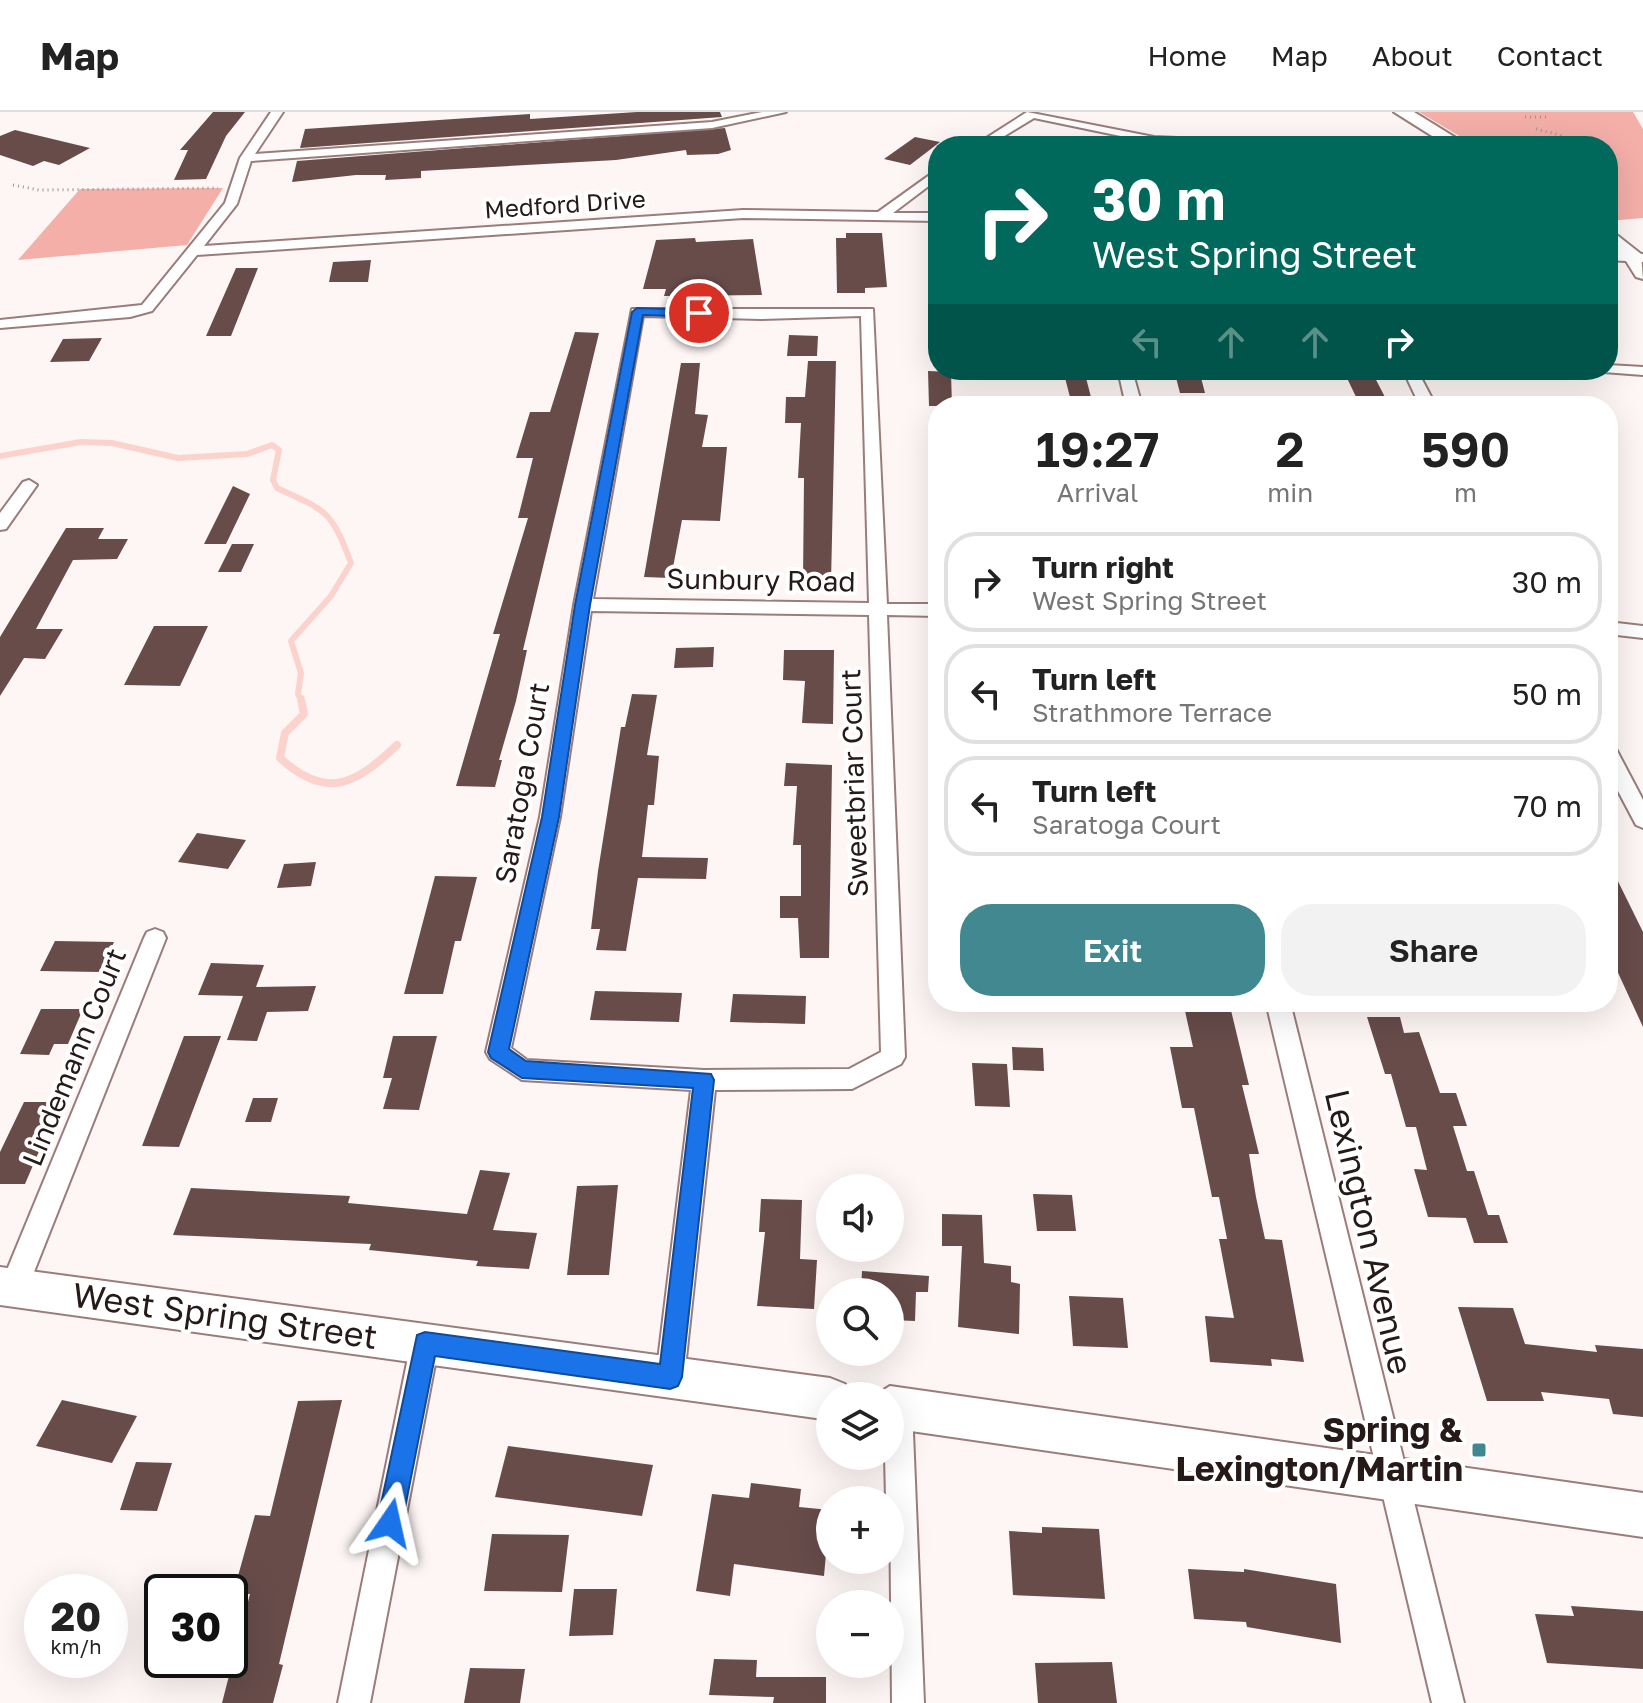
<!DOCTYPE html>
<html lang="en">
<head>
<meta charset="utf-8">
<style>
  :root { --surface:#fff; --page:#f2f2f2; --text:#222; --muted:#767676; --line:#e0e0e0; --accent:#418890 }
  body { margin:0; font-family:"Golos Text",sans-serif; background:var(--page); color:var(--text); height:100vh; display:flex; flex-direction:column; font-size:30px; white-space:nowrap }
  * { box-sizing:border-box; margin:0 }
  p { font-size:26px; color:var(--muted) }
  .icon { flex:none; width:44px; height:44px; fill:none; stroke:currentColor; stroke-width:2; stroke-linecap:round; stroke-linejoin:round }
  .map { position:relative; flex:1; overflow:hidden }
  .details { position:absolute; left:928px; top:284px; width:690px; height:616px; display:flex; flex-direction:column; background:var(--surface); border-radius:32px; box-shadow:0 8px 32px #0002 }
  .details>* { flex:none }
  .banner { position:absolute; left:928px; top:24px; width:690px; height:244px; border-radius:32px; box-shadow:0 8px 32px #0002; background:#00695c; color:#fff; overflow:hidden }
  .controls { position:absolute; left:816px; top:1062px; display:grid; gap:16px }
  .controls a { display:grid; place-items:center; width:88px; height:88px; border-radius:50%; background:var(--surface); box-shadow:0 8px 32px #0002; font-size:40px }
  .speed { position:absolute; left:24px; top:1462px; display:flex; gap:16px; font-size:40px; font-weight:700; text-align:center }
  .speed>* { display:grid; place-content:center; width:104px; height:104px; border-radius:50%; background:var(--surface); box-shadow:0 8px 32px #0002; line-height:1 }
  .speed small { font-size:20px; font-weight:400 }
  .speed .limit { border:4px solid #111; border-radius:12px; background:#fff; color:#111 }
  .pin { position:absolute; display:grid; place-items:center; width:68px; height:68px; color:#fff; margin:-34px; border:4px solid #fff; border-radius:50%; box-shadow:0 2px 8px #0007 }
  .me { position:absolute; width:88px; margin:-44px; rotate:11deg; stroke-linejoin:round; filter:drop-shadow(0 0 6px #0008) }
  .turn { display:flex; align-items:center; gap:28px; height:168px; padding:0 32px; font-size:36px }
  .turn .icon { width:104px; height:104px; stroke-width:2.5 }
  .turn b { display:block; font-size:56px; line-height:68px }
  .lanes { display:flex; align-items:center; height:76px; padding:0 32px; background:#0003; justify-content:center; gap:40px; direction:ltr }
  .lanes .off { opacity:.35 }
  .eta { display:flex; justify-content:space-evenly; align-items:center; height:136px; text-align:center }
  .eta b { font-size:48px; font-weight:600; line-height:56px }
  .action { display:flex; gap:16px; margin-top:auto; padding:16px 32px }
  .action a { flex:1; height:92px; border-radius:32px; background:var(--accent); color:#fff; font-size:32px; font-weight:600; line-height:92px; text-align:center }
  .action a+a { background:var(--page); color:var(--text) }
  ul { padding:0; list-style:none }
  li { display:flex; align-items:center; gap:24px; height:100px; margin:0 16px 12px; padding:0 16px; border:4px solid var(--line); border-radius:32px }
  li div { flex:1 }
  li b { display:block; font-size:30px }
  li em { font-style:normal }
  header { display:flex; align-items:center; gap:48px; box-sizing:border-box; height:112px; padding:0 40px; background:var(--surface); border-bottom:2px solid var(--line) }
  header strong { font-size:38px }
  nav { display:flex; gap:44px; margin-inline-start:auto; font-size:28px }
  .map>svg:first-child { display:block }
  .green { fill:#f4afa9 }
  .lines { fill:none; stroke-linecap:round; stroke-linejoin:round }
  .stream-far1 { stroke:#fcd2cd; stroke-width:6 }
  .stream { stroke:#fcd2cd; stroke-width:8 }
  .building { fill:#674c4a }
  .street-casing { stroke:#9a7d7a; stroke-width:4 }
  .secondary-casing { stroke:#9a7d7a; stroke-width:4 }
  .path { stroke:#9c9392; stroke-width:3; stroke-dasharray:1 4; stroke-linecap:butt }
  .street { fill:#fff; fill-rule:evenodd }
  .secondary { fill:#fff; fill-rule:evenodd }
  .route { fill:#1a73e8; stroke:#114b97; stroke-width:2 }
  .poi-dot { fill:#418890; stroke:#fff; stroke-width:3 }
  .labels { text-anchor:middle; stroke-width:8; stroke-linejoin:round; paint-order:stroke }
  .far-street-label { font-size:24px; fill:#261a19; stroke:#fff }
  .street-label { font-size:28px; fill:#261a19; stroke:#fff }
  .near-street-label { font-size:34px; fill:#261a19; stroke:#fff }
  .near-poi-label { font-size:34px; font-weight:bold; fill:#261a19; stroke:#fff; text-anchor:end }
</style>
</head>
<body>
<header>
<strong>Map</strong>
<nav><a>Home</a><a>Map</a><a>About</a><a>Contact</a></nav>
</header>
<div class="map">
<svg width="1643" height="1591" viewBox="0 0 1643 1591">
  <rect width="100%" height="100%" fill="#fdf6f5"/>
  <path class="green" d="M1419,0H1633L1643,17V106L1608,109V34H1476Z
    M223,76L187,133L18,148L80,77Z"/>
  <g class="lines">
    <path class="stream-far1" d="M0,344L81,330L112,331L178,346L247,342L272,333L279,338L273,368L277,376C327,399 331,398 351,451L331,484L291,529L301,561L298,582L302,589"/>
    <path class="stream" d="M301,587L304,602L285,621L280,646C327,689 356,672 397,633"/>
  </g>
  <path class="building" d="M213,0H245L226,24L206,67L174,68L188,38H180Z
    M637,0H720L722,5L300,36L305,17L530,2V7Z
    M725,16L731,38L718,42L687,43L686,38L616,48L421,59V66L385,68L386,63H356L292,70L297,49Z
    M15,18L90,36L59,53L44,49L33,54L0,43V24Z
    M915,25L940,30L910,53L884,47Z
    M846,121H882L887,175L865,176V181H837L836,126H846Z
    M695,126L696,130L753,127L762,183L664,184L666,177H643L656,128Z
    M371,148L368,170H329L333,150Z
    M236,156H258L231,224H206Z
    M575,220L599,221L523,538H527L516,589L499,648H502L495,675L456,674L500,522H493L528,406H518L533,346H516L530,300H550Z
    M789,223L818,224L817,244H787Z
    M102,226L89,249L50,250L63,227Z
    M808,249H836L831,470H803L804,366H798L801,311H785L786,285H805Z
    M681,251H700L695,302L708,303L702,335H727L720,409L682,408L671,466L644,465Z
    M1063,258H1084L1093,293H1072Z
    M1174,258H1199L1205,281H1180Z
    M928,259L951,260L952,294H929Z
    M1346,264H1374L1387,289H1358Z
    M233,374L250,382L226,432H204Z
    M66,416H104L98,427H128L117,447L73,448L36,517H63L45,547L24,546L0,584V525Z
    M232,432H254L241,460H218Z
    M154,514H208L180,574L124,573Z
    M714,535L713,555L674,556L676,536Z
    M784,538H834L833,612L802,611L805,569L783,568Z
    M632,582L657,583L647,643L659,644L654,693H648L642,745L708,746L706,767L638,766L626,839L596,838L600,817H591L598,759L621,615H625Z
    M786,651L832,653L829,846H800L798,806H780V784H801V733H793L797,674H784Z
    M197,721L246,728L228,757L178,750Z
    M1608,749L1643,820V915L1608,839Z
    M316,750L311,774L277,776L284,752Z
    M435,764L477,765L461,829H455L443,882H404Z
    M55,829L114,830L100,860L40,859Z
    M211,851L264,853L256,875L316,874L308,899L267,900L257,929L227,928L243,884L198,883Z
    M595,879L682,881L679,910L590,908Z
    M733,882L806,884L805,912L730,910Z
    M1183,890H1229L1249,973H1242L1259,1042H1249L1256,1085L1265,1127L1282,1128L1304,1250L1271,1247L1272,1254L1210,1250L1205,1204L1234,1206L1219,1127H1227L1219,1085H1212L1194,996H1182L1170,935H1193Z
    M41,897H83L68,932H54L49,943L20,942Z
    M1367,905H1400L1404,921L1419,920L1440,981H1456L1467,1014H1453L1467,1059H1474L1488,1103H1499L1508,1131H1474L1466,1106L1428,1105L1414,1057L1427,1058L1416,1015H1406L1391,962H1385Z
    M184,924H221L179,1035L142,1034Z
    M393,924H437L419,998L383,997L392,966H383Z
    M1012,935L1043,936L1044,959L1013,958Z
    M972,951L1007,952L1010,995L975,994Z
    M253,986H278L271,1010H245Z
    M24,990H55L34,1037H40L25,1072H0V1040Z
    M480,1058L510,1061L493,1118L537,1121L529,1157L476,1154L478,1149L369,1138L371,1132L173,1123L191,1076L350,1084L348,1091L467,1102Z
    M618,1073L609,1163H567L577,1074Z
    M1033,1082L1072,1083L1076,1119H1037Z
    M761,1087L802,1088L800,1147L817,1148L814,1197L757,1194L765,1120H759Z
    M942,1102L982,1103L984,1151L1011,1154V1170L1020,1172L1019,1222L958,1215L962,1134H942Z
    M862,1159L929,1164L928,1180H916L915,1209L890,1208V1180H861Z
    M1069,1184L1123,1186L1128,1236L1073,1234Z
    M1458,1195L1513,1196L1525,1232L1597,1240L1595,1233L1643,1237V1305L1613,1302L1609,1287L1541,1280L1544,1289H1487Z
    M62,1288L137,1304L112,1351L36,1334Z
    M342,1288L279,1552L283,1553L273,1591H222L250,1482H233L255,1403L270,1404L298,1289Z
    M508,1334L653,1353L642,1404L495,1385Z
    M136,1350L172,1351L157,1399L120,1398Z
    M751,1371L801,1377L799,1395L830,1398L824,1464L734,1452L730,1484L696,1479L712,1382L749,1386Z
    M1042,1415L1099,1417L1105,1487L1013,1483L1009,1419L1042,1421Z
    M492,1422L569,1423L562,1480L484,1479Z
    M1188,1457L1244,1460V1457L1336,1472L1341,1531L1247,1515L1246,1510L1194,1507Z
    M574,1477H617L613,1523L569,1524Z
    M1571,1494L1643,1499V1557L1547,1551L1535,1502L1574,1504Z
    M714,1547L757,1548L756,1565H826V1591H773L774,1585L709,1583Z
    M1112,1550L1117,1591H1038L1035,1551Z
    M470,1556L525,1557L520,1591H464Z"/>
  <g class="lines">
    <defs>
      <path id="street" d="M271,0H283L255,42L712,10L762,0H786L712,16L251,49L237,92L204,134L743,98L878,100L938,57V67L893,101H938V109L743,106L197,143L152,199L130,205L0,216V208L142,193L225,91L240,46Z
        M1027,0L1154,25L1272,30L1278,34L1154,31L1034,6L988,34H974Z
        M1451,26L1457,29L1455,31L1408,34Z
        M1608,140L1643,142V150L1608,148Z
        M632,197H873L887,492H938V504L887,503L905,945L901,952L852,977L715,978L684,1265L680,1275L670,1279L660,1275L656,1265L691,978L522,968L490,947L486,940L540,705L574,493ZM643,204L761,207L861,204L869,491L593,487ZM591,499L869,503L881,940L849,957L704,958L527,948L511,936L560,705Z
        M1608,253L1643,255V263L1603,260L1608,258Z
        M1118,258H1132L1142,294H1126Z
        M1403,258H1417L1436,294H1420Z
        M29,368L37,373L6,417L0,418V401L23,370Z
        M1608,510L1643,514V526L1608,522Z
        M1608,633L1615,635L1643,688V716L1636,713L1608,660Z
        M155,817L163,820L166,826L28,1175L24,1184L14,1188L4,1184L0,1175L144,826L147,820Z
        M1266,890H1290L1464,1591H1432Z
        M425,1217L435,1221L439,1231L370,1591H338L411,1231L415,1221Z
        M898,1282L908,1286L912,1296L924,1591H892L890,1388H886L885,1344H890V1285Z"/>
      <path id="secondary" d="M1394,0H1414L1469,34H1448Z
        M1608,116L1641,142L1643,167L1636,165L1626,149L1608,132Z
        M0,1155L830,1266L845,1272L850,1284H830V1308L0,1193Z
        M890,1274L1643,1381V1425L890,1316V1284H874Z"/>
    </defs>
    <use href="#street" class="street-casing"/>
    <use href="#secondary" class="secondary-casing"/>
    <path class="path" d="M1525,5H1546
      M1536,17L1560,23L1571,34
      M13,73L39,78L218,76"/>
    <use href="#street" class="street"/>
    <use href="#secondary" class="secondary"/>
  </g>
  <path class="route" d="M637,196L699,198L705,201L699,205L643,203L590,493L559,705L509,937L526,949L711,962L714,968L682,1265L678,1274L670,1277L435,1244L402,1411L399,1420L390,1424L381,1420L377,1411L417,1223L425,1220L660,1252L693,976L522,966L491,946L488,940L542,705L575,493L632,200Z"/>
  <rect class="poi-dot" x="1471" y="1330" width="16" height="16" rx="4"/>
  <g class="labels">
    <g class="far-street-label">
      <text transform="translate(565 93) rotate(-4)" y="8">Medford Drive</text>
    </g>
    <g class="street-label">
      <text transform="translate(761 468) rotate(1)" y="10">Sunbury Road</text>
      <text transform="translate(522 671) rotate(-80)" y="10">Saratoga Court</text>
      <text transform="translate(854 671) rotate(-92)" y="10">Sweetbriar Court</text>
      <text transform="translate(74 945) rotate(-68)" y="10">Lindemann Court</text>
    </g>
    <g class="near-street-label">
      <text transform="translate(1369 1120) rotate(77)" y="12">Lexington Avenue</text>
      <text transform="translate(225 1204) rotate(8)" y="12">West Spring Street</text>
    </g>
    <g class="near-poi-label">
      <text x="1463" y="1330">Spring &amp;<tspan x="1463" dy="39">Lexington/Martin</tspan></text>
    </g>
  </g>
</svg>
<div class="controls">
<a><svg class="icon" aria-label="sound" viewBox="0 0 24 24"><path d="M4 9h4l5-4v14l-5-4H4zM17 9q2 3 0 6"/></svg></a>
<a><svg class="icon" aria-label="search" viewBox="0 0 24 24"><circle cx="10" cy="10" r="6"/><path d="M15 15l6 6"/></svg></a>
<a><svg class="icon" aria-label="layers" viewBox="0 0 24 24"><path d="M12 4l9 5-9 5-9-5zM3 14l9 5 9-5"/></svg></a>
<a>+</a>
<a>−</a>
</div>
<div class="speed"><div>20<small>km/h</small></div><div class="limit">30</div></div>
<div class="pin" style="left:699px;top:201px;background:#d93025"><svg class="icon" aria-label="arrive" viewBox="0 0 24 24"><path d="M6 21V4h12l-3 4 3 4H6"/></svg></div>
<svg class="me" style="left:390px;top:1411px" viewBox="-20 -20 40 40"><path d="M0-17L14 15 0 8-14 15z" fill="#1a73e8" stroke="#fff" stroke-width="4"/></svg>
<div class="banner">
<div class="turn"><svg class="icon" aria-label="right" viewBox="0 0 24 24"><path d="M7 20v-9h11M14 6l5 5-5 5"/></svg><div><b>30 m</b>West Spring Street</div></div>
<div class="lanes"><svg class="icon off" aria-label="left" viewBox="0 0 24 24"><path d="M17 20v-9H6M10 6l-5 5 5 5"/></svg><svg class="icon off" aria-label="ahead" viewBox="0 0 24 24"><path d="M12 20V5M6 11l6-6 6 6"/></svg><svg class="icon off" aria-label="ahead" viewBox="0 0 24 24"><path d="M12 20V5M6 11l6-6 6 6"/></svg><svg class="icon" aria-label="right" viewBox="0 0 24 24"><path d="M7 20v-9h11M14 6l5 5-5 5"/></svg></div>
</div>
<section class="details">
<div class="eta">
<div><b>19:27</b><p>Arrival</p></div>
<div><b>2</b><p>min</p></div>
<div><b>590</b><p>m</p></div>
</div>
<ul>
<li><svg class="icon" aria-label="right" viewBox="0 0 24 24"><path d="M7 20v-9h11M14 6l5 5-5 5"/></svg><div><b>Turn right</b><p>West Spring Street</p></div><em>30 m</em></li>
<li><svg class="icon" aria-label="left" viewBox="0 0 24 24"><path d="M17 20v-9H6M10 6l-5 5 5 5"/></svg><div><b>Turn left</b><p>Strathmore Terrace</p></div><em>50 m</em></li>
<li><svg class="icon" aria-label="left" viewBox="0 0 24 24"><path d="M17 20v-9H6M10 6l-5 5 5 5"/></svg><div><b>Turn left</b><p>Saratoga Court</p></div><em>70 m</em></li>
</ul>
<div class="action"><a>Exit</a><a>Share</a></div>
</section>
</div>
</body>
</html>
